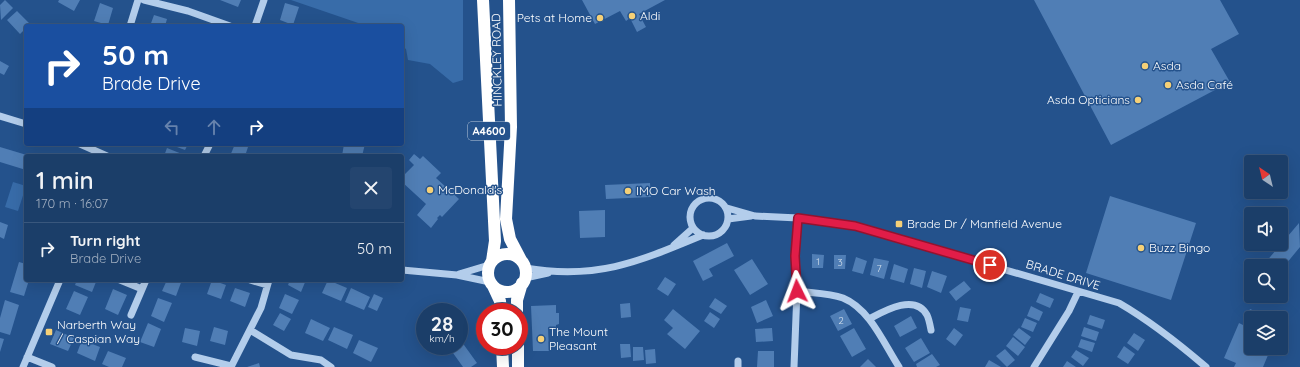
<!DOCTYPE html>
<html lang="en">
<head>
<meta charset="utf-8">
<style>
  :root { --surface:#1b3e69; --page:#24456f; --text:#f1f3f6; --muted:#a0aec0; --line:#39577d }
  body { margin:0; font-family:Quicksand,sans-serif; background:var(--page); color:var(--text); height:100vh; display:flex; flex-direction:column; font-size:15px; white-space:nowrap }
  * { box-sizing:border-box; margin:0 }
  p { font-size:13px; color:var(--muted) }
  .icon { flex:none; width:22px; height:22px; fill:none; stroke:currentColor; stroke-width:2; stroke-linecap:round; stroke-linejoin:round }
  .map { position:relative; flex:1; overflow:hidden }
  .sheet { position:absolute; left:24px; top:154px; width:380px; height:128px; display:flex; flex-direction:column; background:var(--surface); border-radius:4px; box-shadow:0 4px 16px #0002,0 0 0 1px var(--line) }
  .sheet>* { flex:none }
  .banner { position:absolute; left:24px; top:24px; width:380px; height:122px; border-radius:4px; box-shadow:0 4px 16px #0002,0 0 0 1px var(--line); background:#1a4fa0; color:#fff; overflow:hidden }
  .needle { width:26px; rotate:325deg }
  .buttons { position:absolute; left:1244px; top:155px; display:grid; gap:8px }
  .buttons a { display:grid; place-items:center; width:44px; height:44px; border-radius:4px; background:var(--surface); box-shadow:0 4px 16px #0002,0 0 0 1px var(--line); font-size:20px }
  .speed { position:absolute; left:416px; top:303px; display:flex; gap:8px; font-size:20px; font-weight:700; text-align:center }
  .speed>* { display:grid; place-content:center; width:52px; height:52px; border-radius:50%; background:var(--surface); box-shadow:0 4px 16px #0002,0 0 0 1px var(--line); line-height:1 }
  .speed small { font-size:10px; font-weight:400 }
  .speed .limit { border:6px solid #d22; background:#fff; color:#111 }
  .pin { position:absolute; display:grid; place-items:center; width:34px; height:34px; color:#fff; margin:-17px; border:2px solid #fff; border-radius:50%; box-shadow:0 1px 4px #0007 }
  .me { position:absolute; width:44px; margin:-22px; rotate:357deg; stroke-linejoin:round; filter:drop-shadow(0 0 3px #0008) }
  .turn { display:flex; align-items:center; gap:14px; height:84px; padding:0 12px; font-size:18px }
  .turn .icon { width:52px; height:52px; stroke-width:2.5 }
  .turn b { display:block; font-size:28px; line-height:34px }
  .lanes { display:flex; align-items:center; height:38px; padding:0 12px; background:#0003; justify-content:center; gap:20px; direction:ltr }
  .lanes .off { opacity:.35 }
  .round { display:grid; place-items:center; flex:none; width:42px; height:42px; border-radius:4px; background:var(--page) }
  .summary { display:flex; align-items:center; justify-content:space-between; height:68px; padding:0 12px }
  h1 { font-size:24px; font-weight:600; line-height:30px }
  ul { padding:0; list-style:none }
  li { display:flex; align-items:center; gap:12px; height:52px; padding:0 12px; border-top:1px solid var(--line) }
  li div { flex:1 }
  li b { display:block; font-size:15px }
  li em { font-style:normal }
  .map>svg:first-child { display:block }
  .green { fill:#386ca9 }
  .building { fill:#507eb5 }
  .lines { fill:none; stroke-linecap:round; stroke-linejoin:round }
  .minor { stroke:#b3cdeb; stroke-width:7 }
  .highway { stroke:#fff; stroke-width:12 }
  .route-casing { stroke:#92132f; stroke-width:10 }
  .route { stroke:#e11d48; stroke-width:7 }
  .poi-dot { fill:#f5d077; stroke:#24528c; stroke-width:1.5 }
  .labels { text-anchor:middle; stroke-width:3; stroke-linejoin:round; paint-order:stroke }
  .number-label { font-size:10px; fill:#d3dfec }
  .shield { fill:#24528c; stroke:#bdcbdc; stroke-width:1 }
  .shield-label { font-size:11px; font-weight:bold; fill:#fff }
  .poi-label { font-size:12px; fill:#fff; stroke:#24528c; text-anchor:start }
  .street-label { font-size:12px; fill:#fff; stroke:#24528c }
</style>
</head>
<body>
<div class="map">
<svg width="1300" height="367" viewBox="0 0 1300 367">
  <rect width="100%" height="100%" fill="#24528c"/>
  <path class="green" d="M291,0H463V80L453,83L430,64L408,60L406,49L402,46V26H367Z
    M13,182L26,186L18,211L5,207Z"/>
  <path class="building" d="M5,0L13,8L1,20L0,5Z
    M59,0H80L74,11L58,2Z
    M220,0H241L238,7Z
    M582,0H665L639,14L646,27L637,32L630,18L626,21L620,11L595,24Z
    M1034,0H1220L1239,34L1211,49L1230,82L1111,145Z
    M100,3L113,8L108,25L94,21Z
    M285,3L299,7L293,25L280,20Z
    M17,11L30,24L20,34L7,20Z
    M154,15L167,19L165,26H150Z
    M0,61L9,66L4,75L0,73Z
    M169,144H188L185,150Z
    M235,144H242L248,147L245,156H230Z
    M344,144H365L362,156H342Z
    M0,147L30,156H26V170L0,162Z
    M167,148L182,154V156H164Z
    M414,154L420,159L423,156L441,173L436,178L459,199L442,217L440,215L437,218L438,219L431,228L417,215L426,204L402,182V177L414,165L409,160Z
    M650,183L651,197L606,199L605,185Z
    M1110,196L1196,223L1171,300L1086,273Z
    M605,210V237L580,238L579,211Z
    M0,222L8,225L4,239L0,237Z
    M1299,223L1300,247L1281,270V266H1269L1265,263Z
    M727,243L734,256L709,269L713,276L703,281L693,261Z
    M812,254L824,255L823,268H812Z
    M834,255H846L845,269H834Z
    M856,257L867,261L863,274L852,271Z
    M874,258L889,261L884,279L870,275Z
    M752,259L768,284L750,295L734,270Z
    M19,262L26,264V280H29L24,296L10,292Z
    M894,264L908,269L904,283L890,279Z
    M914,268L926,271L922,288L910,284Z
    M932,271L947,276L941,293L927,287Z
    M665,277L676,284L668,296L657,289Z
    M77,280H91L96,282L92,292L75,285Z
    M167,280H182L176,296L162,291Z
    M212,280L226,285L221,299L207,294Z
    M290,280H306L301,292L288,285Z
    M328,280L347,288L341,301L322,293Z
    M964,281L971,289L956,301L949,292Z
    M235,288L250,293L245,307L230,301Z
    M351,288L370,297L364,310L345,302Z
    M113,289L127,295L118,315L105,309Z
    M74,291L88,297L80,315L66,309Z
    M1040,293L1054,299L1050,308L1036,302Z
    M285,294L299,300L292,314L279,308Z
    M374,294L383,298L377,311L368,307Z
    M158,298L172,303L164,322L151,316Z
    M715,298L727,306L721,314L709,307Z
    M5,300L19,305L10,335L0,332V318Z
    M766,300L773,316L757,323L751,307Z
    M630,303L631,317L621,318L620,304Z
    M556,305V313H559V324L556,325V328H548L549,351H533L531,306Z
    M1031,306L1043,312L1039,321L1027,316Z
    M960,307L971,309L968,322L957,320Z
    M673,309L700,331L685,349L667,334L673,328L664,320Z
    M844,309L852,324L838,331L830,316Z
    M1250,309L1271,318H1251V348H1271L1263,367H1234L1236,363L1224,358L1239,323L1243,325Z
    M710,312L720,319L714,328L704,321Z
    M280,313L291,319L284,331L273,325Z
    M1090,315L1105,320L1102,329L1087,324Z
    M911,316L917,328L900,337L894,326Z
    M1025,318L1037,323L1033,332L1021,327Z
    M311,319L330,328L323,341L305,333Z
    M148,323L161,329L154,347L140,342Z
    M214,327L228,331L225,345L210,341Z
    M334,327L353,335L347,349L328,340Z
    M1084,327L1099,332L1096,341L1081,336Z
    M185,328L200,331L197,346L182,342Z
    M425,328V346L417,335Z
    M772,328L773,341L756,342L755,329Z
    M854,328L866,349L852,357L840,336Z
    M954,328L963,335L955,346L946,339Z
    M1019,328L1031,337L1025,345L1013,335Z
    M56,330L74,338L68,351L50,344Z
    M1134,333L1145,340L1138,351L1127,343Z
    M1013,337L1025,347L1018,356L1006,346Z
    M0,338L4,339L0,352Z
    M459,338L477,363L471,367H463L448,346H459Z
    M921,338L930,353L914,362L905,348Z
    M1081,339L1095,343L1092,352L1078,347Z
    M82,340L100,347L95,361L77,353Z
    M359,340L378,348L371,362L353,353Z
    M620,344H630L631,357L621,358Z
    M425,346H437L429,352Z
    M1124,346L1135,354L1128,364L1117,357Z
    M633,347H643L644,360L633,361Z
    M655,349L656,363L646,364L645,350Z
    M1005,349L1015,360L1007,367L996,356Z
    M1076,350L1089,358L1083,366L1071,357Z
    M108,351L126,358L122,367H109L102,364Z
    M758,351H774V367H757Z
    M932,354L940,365L936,367H917L916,364Z
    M868,359L876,367H860Z
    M989,360L1001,367H985Z
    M1067,361L1076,367H1063Z
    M259,363L260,367H247Z"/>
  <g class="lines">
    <path class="minor" d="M144,0L188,11L230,26
      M130,26L138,0
      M255,26L264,0
      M0,116L26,124
      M80,144L107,156
      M204,156L210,144
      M690 217a19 19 0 1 1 38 0a19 19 0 1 1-38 0Z
      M727,208L755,216L798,218L855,226L1119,303C1150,321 1178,343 1206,367
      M728,219L751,216
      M674,245L693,228
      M525,268C597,280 638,262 703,235
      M402,270L457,275L490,282
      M459,274L489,265
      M525,278L548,273
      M120,280L142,289
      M250,280L267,285
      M797,291C811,293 829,293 843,298C870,309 884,344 899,367
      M131,315L146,280
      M869,319C884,311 915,293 927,315C929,319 930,325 931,330
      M250,330L291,355L321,360L331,367
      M27,357L52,367
      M195,357L231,366
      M23,367L60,280
      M231,367L261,308L269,280
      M738,367V361
      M794,367L797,291L795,256L798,218
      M1034,367L1069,311L1078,292"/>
    <path class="highway" d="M483,0L495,241L492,261
      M509,0L511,127L506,219L510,239L521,260
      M488 273a19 19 0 1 1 38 0a19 19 0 1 1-38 0Z
      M493,286L500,301L501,312
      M517,312V300L522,283
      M502,346L503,367
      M518,346V367"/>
  </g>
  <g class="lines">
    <defs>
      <path id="route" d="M797,291L795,256L798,218L855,226L990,265"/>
    </defs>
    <use href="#route" class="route-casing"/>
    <use href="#route" class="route"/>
  </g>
  <g class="poi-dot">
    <circle cx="632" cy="16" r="4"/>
    <circle cx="600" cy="18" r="4"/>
    <circle cx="1145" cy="66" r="4"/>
    <circle cx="1168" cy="85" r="4"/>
    <circle cx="1138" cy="100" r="4"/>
    <circle cx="430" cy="190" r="4"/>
    <circle cx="628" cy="191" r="4"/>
    <rect x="895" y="220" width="8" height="8" rx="2"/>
    <circle cx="1141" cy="248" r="4"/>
    <rect x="45" y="328" width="8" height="8" rx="2"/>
    <circle cx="541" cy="339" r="4"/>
  </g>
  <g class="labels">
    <g class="number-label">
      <text x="818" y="265">1</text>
      <text x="840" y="266">3</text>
      <text x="879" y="272">7</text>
      <text x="841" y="324">2</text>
    </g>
    <rect class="shield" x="468" y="122" width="42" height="18" rx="3"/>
    <g class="shield-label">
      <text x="489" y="135">A4600</text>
    </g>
    <g class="poi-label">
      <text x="640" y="20">Aldi</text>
      <text x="592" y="22" text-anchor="end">Pets at Home</text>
      <text x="1153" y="70">Asda</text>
      <text x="1176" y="89">Asda Café</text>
      <text x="1130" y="104" text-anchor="end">Asda Opticians</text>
      <text x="438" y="194">McDonald's</text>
      <text x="636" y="195">IMO Car Wash</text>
      <text x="907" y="228">Brade Dr / Manfield Avenue</text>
      <text x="1149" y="252">Buzz Bingo</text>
      <text x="57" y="329">Narberth Way<tspan x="57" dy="14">/ Caspian Way</tspan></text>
      <text x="549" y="336">The Mount<tspan x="549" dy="14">Pleasant</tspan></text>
    </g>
    <g class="street-label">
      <text transform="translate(497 60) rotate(-91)" y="4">HINCKLEY ROAD</text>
      <text transform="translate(1063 275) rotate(17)" y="4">BRADE DRIVE</text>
    </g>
  </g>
</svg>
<div class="buttons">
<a><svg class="needle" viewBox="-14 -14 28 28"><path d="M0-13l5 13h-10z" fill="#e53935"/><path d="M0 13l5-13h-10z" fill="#a0aec0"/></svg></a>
<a><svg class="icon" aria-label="sound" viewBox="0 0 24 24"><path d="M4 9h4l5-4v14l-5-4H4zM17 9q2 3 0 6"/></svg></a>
<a><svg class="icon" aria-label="search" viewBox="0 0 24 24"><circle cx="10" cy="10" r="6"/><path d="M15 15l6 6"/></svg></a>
<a><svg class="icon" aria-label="layers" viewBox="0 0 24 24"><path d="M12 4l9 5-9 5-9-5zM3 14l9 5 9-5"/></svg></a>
</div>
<div class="speed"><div>28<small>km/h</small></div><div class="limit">30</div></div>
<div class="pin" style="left:990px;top:265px;background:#d93025"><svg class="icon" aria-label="arrive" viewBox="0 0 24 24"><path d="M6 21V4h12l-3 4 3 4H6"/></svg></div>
<svg class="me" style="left:797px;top:291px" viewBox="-20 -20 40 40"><path d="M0-17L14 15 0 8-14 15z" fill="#e11d48" stroke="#fff" stroke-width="4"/></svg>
<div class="banner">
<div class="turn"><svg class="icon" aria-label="right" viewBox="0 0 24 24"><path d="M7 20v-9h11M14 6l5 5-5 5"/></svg><div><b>50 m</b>Brade Drive</div></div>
<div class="lanes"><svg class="icon off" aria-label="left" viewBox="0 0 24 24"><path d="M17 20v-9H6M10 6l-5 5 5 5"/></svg><svg class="icon off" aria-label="ahead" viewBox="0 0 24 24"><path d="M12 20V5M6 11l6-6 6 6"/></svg><svg class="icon" aria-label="right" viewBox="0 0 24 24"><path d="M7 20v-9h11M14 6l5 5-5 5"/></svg></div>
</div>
<section class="sheet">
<div class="summary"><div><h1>1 min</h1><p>170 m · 16:07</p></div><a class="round"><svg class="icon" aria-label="close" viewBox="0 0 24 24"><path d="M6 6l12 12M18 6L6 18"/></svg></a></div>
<ul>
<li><svg class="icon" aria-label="right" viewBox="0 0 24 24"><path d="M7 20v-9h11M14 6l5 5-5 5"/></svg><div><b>Turn right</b><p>Brade Drive</p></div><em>50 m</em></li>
</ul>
</section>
</div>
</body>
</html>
